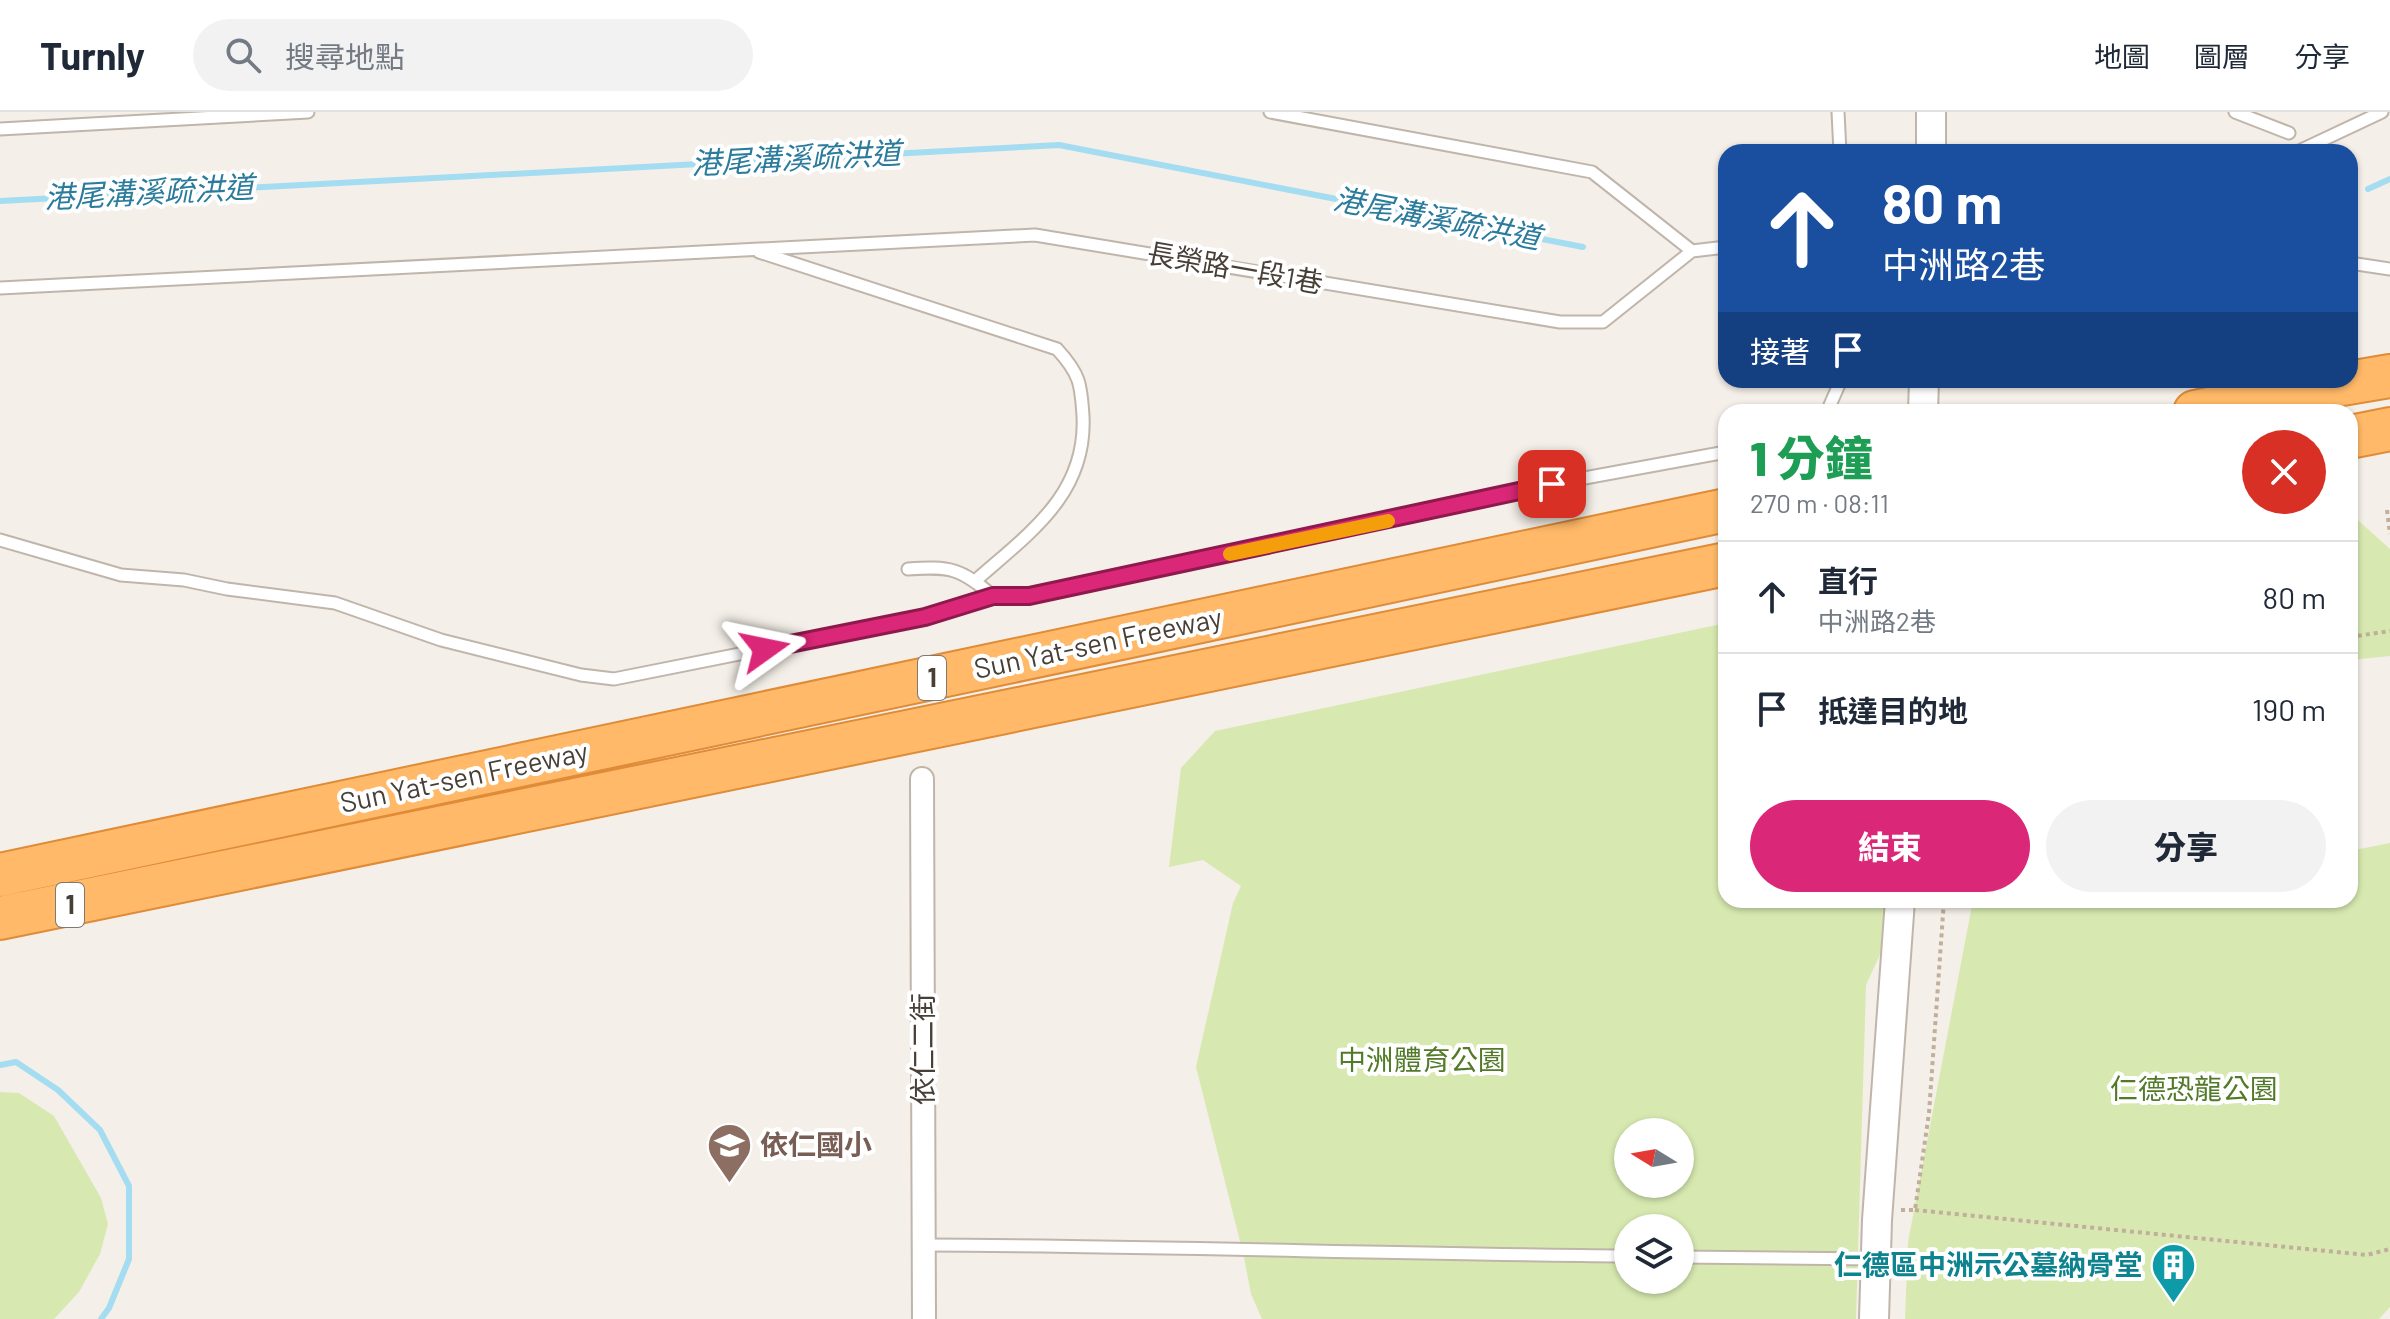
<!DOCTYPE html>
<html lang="zh-TW">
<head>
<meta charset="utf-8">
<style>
  :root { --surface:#fff; --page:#f2f2f3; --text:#1f2937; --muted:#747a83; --line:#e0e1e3; --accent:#db2777 }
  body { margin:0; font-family:Barlow,"Noto Sans TC",sans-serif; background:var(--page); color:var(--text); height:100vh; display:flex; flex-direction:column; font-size:30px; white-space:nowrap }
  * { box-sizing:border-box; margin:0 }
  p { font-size:26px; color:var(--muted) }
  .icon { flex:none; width:44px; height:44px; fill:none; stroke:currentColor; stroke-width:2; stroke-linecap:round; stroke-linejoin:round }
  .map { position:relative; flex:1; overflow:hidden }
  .drawer { position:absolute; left:1718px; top:292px; width:640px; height:504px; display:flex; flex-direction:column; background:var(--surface); border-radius:24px; box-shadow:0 2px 6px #0004 }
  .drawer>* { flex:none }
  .banner { position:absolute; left:1718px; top:32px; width:640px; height:244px; border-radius:24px; box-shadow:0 2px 6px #0004; background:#1a4fa0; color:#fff; overflow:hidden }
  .needle { width:52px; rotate:281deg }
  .fabs { position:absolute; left:1614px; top:1006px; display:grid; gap:16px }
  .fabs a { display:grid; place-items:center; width:80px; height:80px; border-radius:50%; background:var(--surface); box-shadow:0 2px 6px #0004; font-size:40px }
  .pin { position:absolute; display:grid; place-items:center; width:68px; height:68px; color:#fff; margin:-34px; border-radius:16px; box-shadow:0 4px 12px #0006 }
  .me { position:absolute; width:88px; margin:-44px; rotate:78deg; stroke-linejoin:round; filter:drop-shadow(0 0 6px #0008) }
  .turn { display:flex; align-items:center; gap:28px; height:168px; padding:0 32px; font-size:36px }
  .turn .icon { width:104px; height:104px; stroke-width:2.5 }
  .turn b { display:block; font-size:56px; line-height:68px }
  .then { display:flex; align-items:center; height:76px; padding:0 32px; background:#0003; gap:16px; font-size:30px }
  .round { display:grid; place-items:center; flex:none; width:84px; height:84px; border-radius:42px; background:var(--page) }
  .head { display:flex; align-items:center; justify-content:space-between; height:136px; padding:0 32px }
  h1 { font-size:48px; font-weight:800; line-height:60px; color:#1e9e55 }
  .cta { display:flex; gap:16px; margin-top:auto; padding:16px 32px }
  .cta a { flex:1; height:92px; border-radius:48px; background:var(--accent); color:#fff; font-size:32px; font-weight:800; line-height:92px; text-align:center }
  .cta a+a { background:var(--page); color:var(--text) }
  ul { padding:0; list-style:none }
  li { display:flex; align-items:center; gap:24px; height:112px; padding:0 32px; border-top:2px solid var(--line) }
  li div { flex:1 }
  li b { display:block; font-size:30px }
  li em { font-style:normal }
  header { display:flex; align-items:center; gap:48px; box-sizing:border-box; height:112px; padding:0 40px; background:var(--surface); border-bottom:2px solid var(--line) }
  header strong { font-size:38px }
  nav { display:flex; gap:44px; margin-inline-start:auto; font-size:28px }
  .search { width:560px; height:72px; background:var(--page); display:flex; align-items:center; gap:20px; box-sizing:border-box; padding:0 28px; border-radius:44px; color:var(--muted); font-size:30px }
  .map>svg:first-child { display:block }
  .green { fill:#d7e9b0; fill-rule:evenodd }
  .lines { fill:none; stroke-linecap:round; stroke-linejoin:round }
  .stream { stroke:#a4dcf1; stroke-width:6 }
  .service-casing { stroke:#c0b5aa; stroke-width:15 }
  .minor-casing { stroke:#c0b5aa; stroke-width:26 }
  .tertiary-casing { stroke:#c0b5aa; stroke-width:32 }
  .motorway-casing { stroke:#df8b37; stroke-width:46 }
  .path { stroke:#c2af9b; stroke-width:4; stroke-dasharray:4 4; stroke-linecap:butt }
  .service { stroke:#fff; stroke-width:11 }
  .minor { stroke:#fff; stroke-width:22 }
  .tertiary { stroke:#fff; stroke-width:28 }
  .motorway { stroke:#ffb968; stroke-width:42 }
  .route-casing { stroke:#8e194d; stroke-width:20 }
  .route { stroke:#db2777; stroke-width:14 }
  .slow { stroke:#f59e0b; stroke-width:14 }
  .labels { text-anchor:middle; stroke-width:8; stroke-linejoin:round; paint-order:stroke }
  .shield { fill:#fff; stroke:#7f7972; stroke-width:2 }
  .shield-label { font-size:26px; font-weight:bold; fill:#483f36 }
  .street-label { font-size:28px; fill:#483f36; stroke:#fff }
  .park-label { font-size:28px; fill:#527a29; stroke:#fff }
  .education-label { font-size:28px; font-weight:bold; fill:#785e54; stroke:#fff; text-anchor:start }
  .culture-label { font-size:28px; font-weight:bold; fill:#0d838f; stroke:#fff; text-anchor:end }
  .water-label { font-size:30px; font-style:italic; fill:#2a7b9c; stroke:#fff }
</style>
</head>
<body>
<header>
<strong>Turnly</strong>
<div class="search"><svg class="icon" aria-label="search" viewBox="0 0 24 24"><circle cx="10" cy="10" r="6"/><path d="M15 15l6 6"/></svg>搜尋地點</div>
<nav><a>地圖</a><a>圖層</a><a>分享</a></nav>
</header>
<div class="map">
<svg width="2390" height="1207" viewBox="0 0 2390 1207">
  <rect width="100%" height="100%" fill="#f4efe8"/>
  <path class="green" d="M2351,402L2390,437V544L2350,548Z
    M1726,511V788H1895L1894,812L1866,873L1856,1207H1262L1251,1182L1244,1145L1196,955L1233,791L1241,774L1203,748L1169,755L1181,656L1215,619ZM1628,1020H1680V1072H1628ZM1628,1116H1680V1168H1628Z
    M2390,731V1195L2379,1207H1905L1908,1130L1973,788H2350V739Z
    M0,980L19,981L54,1004L101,1086L108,1112L100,1142L79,1180L54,1207H0Z"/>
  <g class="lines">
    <path class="stream" d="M2368,77L2390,67
      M0,89L1059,33L1583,135
      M0,953L16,950L58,978L100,1018L129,1074V1147L109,1196L101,1207"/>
    <defs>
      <path id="service" d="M1270,0L1592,60L1692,139L1726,135
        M1838,0L1840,40
        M2235,0L2289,21
        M0,17L308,0
        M2297,40L2382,0
        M759,140L1057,237C1080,262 1081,272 1083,304C1087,383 1028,422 975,469
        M2350,151L2390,157
        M0,176L1035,123L1560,210H1603L1692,139
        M1827,300L1841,268
        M0,428L121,463L184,468L227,477L335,491L441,528L581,563L614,567L925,505L993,484
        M908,457C950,454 960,456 993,484H1029L1552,372L1726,340
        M923,1133C1158,1134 1393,1142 1628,1144
        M1680,1145L1875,1147"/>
      <path id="minor" d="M922,667L924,1207"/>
      <path id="tertiary" d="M1931,40V0
        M1923,300L1924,268
        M1874,1207L1877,1108L1900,788"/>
      <path id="motorway" d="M2195,300L2265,285L2390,264
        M2350,325L2390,317
        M0,763L1726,398
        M0,806L1726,452"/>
    </defs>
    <use href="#service" class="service-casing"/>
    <use href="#minor" class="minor-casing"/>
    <use href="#tertiary" class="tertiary-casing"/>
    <use href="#motorway" class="motorway-casing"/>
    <path class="path" d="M2387,398L2390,422
      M2350,525L2390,519
      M1901,1098H1915L1929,1001L1944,788
      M1915,1098L2367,1143L2390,1137"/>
    <use href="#service" class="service"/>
    <use href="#minor" class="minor"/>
    <use href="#tertiary" class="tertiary"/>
    <use href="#motorway" class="motorway"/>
  </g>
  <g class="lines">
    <defs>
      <path id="route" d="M765,537L925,505L993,484H1029L1552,372"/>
    </defs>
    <use href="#route" class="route-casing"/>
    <use href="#route" class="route"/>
    <path class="slow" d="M1230,442L1388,409"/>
  </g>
  <defs>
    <symbol id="school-pin" viewBox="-11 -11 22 30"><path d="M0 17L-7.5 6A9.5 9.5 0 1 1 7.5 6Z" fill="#8d6e63" stroke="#fff"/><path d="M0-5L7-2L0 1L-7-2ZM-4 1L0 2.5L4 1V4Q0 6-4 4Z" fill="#fff"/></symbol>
    <symbol id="building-pin" viewBox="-11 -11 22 30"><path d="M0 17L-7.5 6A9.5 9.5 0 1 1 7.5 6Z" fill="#0f9aa8" stroke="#fff"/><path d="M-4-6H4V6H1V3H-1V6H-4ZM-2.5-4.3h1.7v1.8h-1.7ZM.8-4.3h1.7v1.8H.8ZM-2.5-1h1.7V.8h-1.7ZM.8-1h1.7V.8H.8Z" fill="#fff"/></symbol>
  </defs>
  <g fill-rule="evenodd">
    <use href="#school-pin" x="704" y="1008" width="51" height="69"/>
    <use href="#building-pin" x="2148" y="1128" width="51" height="69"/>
  </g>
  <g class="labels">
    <g class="shield">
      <rect x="918" y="544" width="28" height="44" rx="6"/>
      <rect x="56" y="771" width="28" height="44" rx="6"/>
    </g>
    <g class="shield-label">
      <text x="932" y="575">1</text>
      <text x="70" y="802">1</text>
    </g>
    <g class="street-label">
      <text transform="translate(1235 156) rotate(10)" y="10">長榮路一段1巷</text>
      <text transform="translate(1098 531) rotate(-12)" y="10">Sun Yat-sen Freeway</text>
      <text transform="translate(464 665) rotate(-12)" y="10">Sun Yat-sen Freeway</text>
      <text transform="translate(923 937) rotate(-90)" y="10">依仁二街</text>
    </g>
    <g class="park-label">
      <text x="1422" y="958">中洲體育公園</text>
      <text x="2194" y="987">仁德恐龍公園</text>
    </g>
    <g class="education-label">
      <text x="760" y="1043">依仁國小</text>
    </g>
    <g class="culture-label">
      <text x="2142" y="1163">仁德區中洲示公墓納骨堂</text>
    </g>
    <g class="water-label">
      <text transform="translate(796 47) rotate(-3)" y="10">港尾溝溪疏洪道</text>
      <text transform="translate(149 81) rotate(-3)" y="10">港尾溝溪疏洪道</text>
      <text transform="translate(1437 107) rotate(11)" y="10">港尾溝溪疏洪道</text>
    </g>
  </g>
</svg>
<div class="fabs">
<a><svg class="needle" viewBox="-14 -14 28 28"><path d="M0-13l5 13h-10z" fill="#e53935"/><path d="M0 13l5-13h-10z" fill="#747a83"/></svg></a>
<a><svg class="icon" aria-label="layers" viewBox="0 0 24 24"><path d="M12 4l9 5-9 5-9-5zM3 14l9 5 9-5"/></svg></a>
</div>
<div class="pin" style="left:1552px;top:372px;background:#d93025"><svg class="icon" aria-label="arrive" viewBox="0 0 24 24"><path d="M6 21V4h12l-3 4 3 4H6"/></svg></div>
<svg class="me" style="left:765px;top:537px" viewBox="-20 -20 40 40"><path d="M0-17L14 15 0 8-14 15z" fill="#db2777" stroke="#fff" stroke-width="4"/></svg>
<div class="banner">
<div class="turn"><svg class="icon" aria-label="ahead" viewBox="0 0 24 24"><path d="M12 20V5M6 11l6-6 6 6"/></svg><div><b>80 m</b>中洲路2巷</div></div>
<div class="then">接著<svg class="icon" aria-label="arrive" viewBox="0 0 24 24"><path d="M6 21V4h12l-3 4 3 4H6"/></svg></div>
</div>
<section class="drawer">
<div class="head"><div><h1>1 分鐘</h1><p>270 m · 08:11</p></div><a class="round" style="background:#d93025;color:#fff"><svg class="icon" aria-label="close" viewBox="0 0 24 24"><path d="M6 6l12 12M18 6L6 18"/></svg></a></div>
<ul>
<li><svg class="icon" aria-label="ahead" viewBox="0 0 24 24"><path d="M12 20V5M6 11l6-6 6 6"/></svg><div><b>直行</b><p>中洲路2巷</p></div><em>80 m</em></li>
<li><svg class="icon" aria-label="arrive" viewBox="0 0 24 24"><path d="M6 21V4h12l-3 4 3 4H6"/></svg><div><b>抵達目的地</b></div><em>190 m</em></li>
</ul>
<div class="cta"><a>結束</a><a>分享</a></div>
</section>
</div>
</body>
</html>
